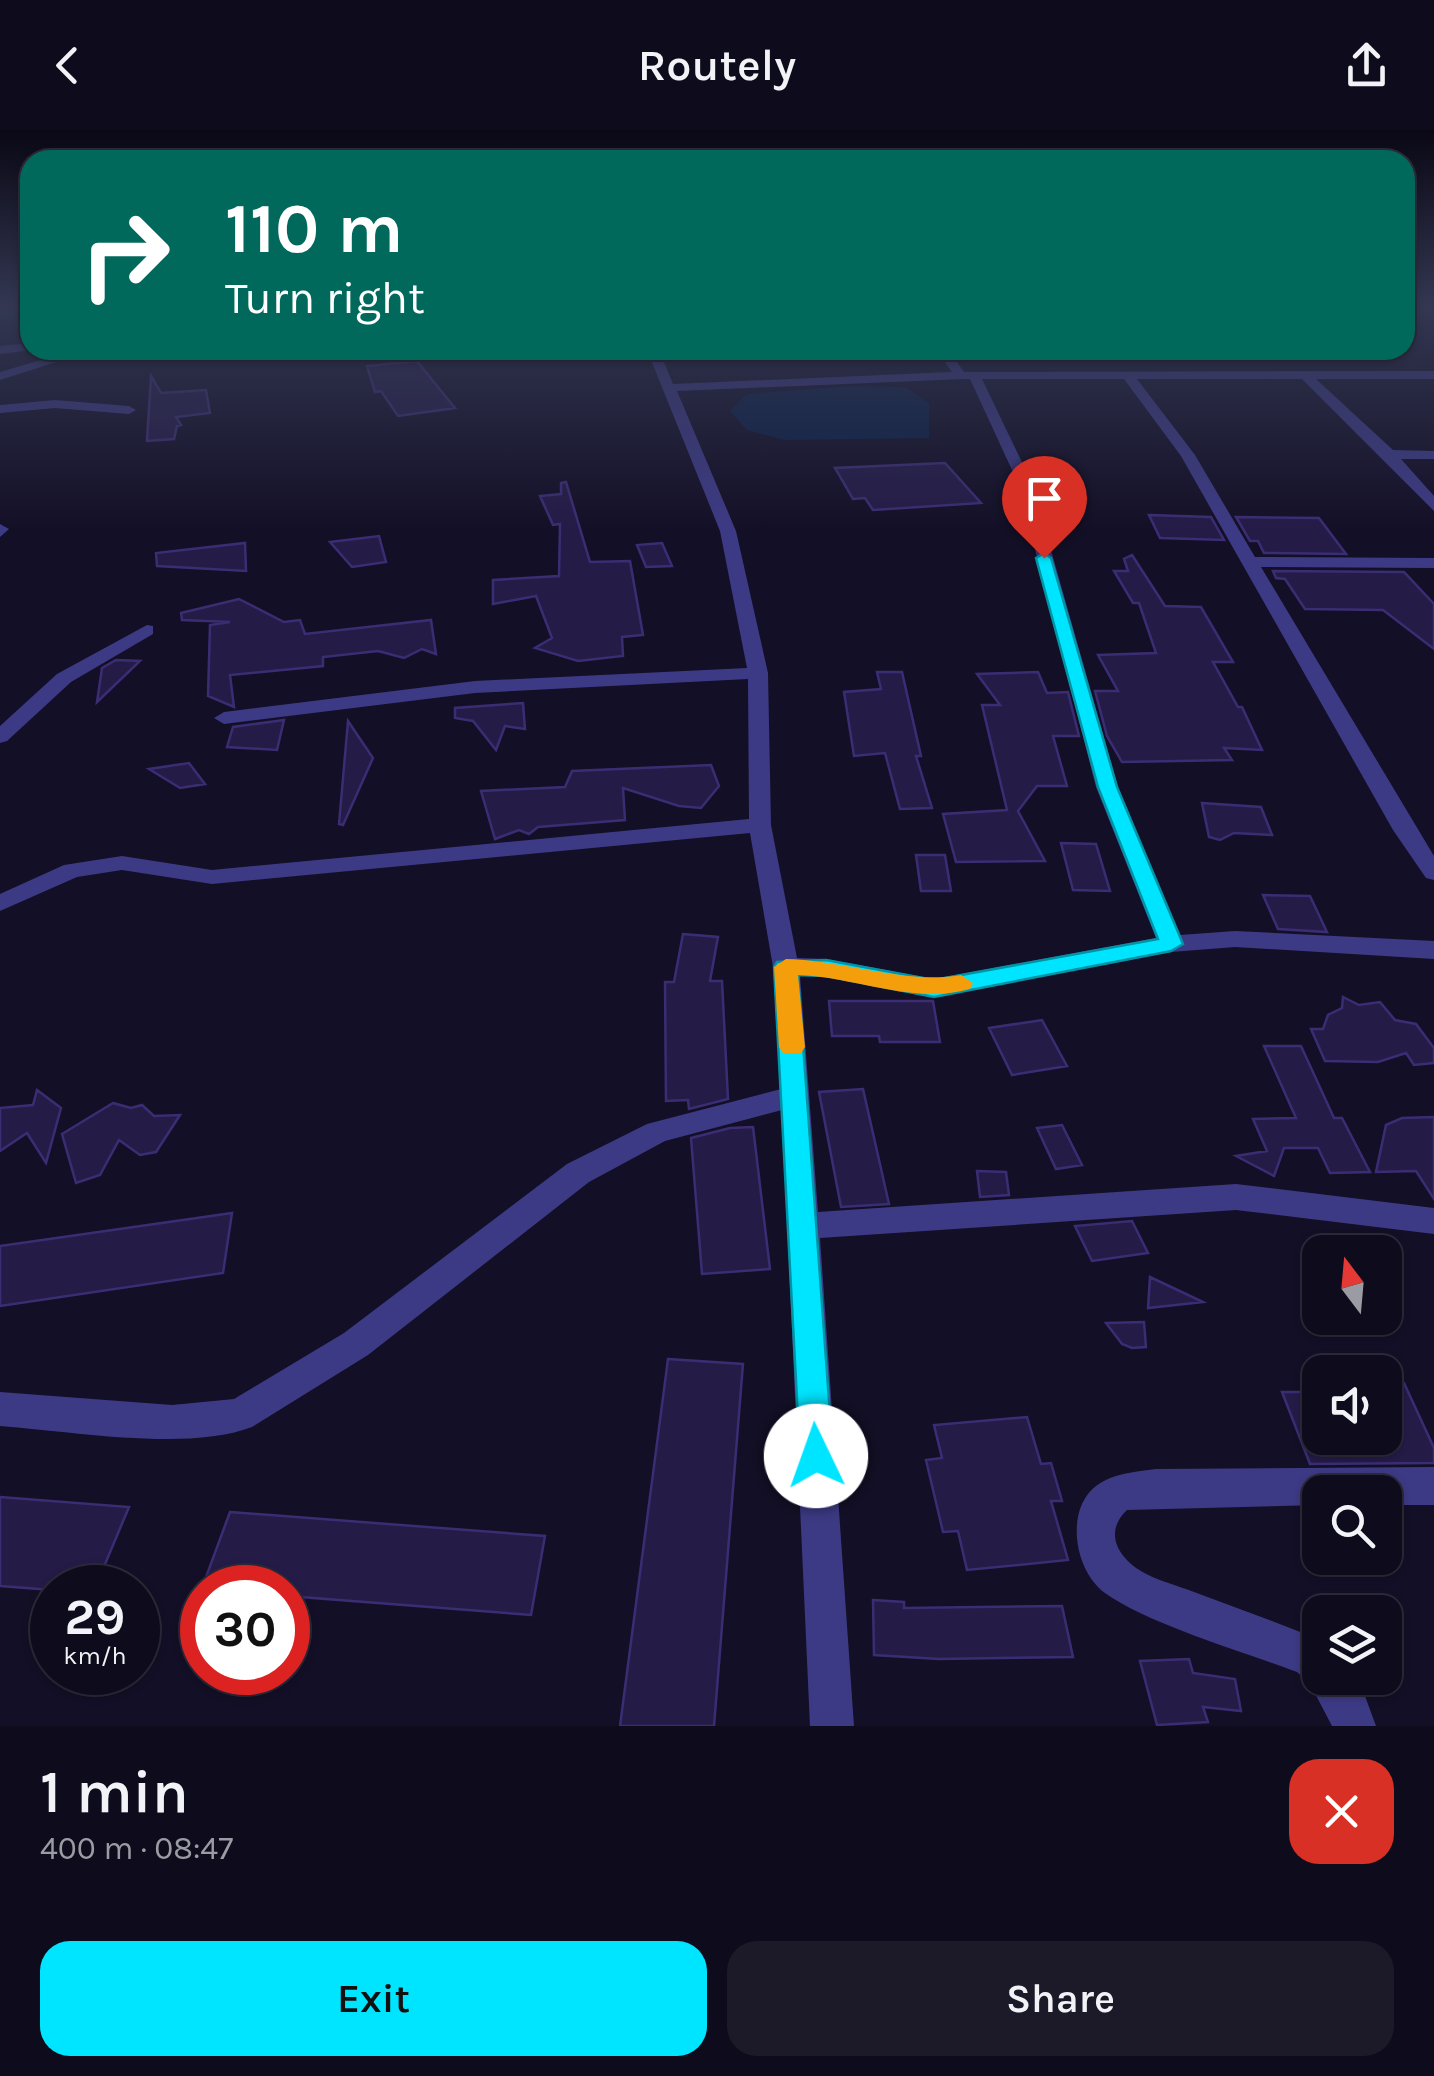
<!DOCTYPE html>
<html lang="en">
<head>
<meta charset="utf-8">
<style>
  :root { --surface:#0e0b1c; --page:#1c1929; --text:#f1f3f6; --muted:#9b9ba3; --line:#2e2b3b; --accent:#00e5ff }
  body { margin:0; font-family:Karla,sans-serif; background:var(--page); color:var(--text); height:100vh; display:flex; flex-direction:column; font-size:38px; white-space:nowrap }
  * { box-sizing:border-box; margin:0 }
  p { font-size:32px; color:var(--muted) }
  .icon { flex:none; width:55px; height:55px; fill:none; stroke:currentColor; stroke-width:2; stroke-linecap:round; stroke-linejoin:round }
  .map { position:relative; height:1596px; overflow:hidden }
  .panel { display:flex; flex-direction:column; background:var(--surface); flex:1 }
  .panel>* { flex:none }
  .guide { position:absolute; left:20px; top:20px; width:1395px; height:210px; border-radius:30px; box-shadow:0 2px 8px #0004,0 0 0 2px var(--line); background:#00695c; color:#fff; overflow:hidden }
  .needle { width:65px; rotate:344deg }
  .tools { position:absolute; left:1302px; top:1105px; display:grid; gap:20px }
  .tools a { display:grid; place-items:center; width:100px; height:100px; border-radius:20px; background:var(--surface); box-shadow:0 2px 8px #0004,0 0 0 2px var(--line); font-size:50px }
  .speed { position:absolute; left:30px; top:1435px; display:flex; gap:20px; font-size:50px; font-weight:700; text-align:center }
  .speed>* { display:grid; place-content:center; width:130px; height:130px; border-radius:50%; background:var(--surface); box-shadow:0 2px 8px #0004,0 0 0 2px var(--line); line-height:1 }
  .speed small { font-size:25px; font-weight:400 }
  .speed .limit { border:15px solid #d22; background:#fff; color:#111 }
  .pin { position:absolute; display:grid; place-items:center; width:85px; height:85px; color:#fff; margin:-102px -42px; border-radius:50% 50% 50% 0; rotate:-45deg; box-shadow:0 0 10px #0007 }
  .pin .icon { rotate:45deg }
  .me { position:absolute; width:110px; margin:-55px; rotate:357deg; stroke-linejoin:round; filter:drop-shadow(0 0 8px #0008) }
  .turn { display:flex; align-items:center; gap:35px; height:210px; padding:0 40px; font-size:45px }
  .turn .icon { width:130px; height:130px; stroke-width:2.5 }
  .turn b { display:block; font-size:70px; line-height:85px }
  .round { display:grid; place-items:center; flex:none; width:105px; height:105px; border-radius:30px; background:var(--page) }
  .head { display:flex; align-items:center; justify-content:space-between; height:170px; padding:0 40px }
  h1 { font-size:60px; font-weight:600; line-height:75px }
  .cta { display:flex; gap:20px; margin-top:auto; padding:20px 40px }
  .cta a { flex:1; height:115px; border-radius:30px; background:var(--accent); color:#111; font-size:40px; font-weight:600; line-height:115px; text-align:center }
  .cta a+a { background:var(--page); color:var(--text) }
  header { display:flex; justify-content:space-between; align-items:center; height:130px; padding:0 40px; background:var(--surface); font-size:45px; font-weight:600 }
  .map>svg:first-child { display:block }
  .water { fill:#0a1f44 }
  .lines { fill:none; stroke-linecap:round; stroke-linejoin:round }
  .river { fill:#0a1f44; fill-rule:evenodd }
  .building { fill:#241b47; stroke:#3b2d73; stroke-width:2.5 }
  .minor { fill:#3d3a85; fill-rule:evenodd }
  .route { fill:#00e5ff; stroke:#0095a6; stroke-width:2.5 }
  .slow { fill:#f59e0b }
</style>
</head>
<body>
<header><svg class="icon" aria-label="back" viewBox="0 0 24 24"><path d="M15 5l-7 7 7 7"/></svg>Routely<svg class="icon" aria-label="share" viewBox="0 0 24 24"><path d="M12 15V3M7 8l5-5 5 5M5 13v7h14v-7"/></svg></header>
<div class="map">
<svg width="1434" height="1596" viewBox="0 0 1434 1596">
  <rect width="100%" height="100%" fill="#130f26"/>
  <path class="water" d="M852,256L905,257L929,273V308L785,310L747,300L730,281L747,264Z"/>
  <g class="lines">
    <path class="river" d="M0,177H30V187L0,190Z"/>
  </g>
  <path class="building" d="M417,231L433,251L455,278L398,286L381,261L375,262L367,236Z
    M151,246L161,263L206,260L210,283L176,287L181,295L177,296L174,309L147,311Z
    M945,333L981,373L873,380L865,368L853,369L835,338Z
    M566,352L590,432L630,431L643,505L622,507L623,526L578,531L535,518L552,508L536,466L493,474V450L559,446L560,394L553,395L540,366L561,364V353Z
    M1149,385L1211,387L1224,410L1160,408Z
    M1236,387L1319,388L1346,424L1264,423L1258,411H1250Z
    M379,406L386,432L352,437L330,412Z
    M245,413L246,441L157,436L156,423Z
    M662,413L672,436L646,437L637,415Z
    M1132,425L1165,476L1201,477L1233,532H1213L1238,577H1242L1262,620L1224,618L1232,630L1122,632L1107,606L1095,561H1118L1098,525L1156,523L1139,473H1133L1114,441H1128L1124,429Z
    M1273,441L1404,442L1434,474V519L1383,480L1305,479L1285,449L1276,448Z
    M239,469L284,492L300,490L305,504L431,490L436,524L422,519L404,528L378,521L323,527V536L230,545L234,577L208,566L210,495L230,492L182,490L181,483Z
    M116,530L140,531L97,572L102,538Z
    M877,542H902L921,626H916L932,678L900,679L885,623L854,626L844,562L881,559Z
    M1038,542L1047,563L1068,562L1079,606H1053L1067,656H1037L1018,681L1045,731L956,732L943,684L1007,680L982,575H1000L977,544Z
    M523,573L525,599L505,596L496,620L473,591L455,588V578Z
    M284,590L277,620L227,617L233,597Z
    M348,591L373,628L343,695L339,694Z
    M189,633L205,654L180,658L149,639Z
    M711,635L719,656L701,678L679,676L623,658L625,690L538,697L529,704L519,700L495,709L481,661L565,657L572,641Z
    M1202,673L1261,677L1272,705L1234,703L1220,710L1209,707Z
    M1061,713L1096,714L1110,761L1073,760Z
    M916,725H945L951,761H921Z
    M1263,765L1310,766L1327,802L1278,799Z
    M683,804L718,807L710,851H722L728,969L689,979L688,970L666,971L665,852H674Z
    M1343,867L1359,875L1380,872L1395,890L1416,894L1434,918V933L1414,935L1406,923L1378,932L1325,931L1311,899H1323L1328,885L1342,878Z
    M829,871H933L940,912H880L879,906H832Z
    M1042,890L1067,936L1012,945L989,898Z
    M1264,916H1301L1334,988H1342L1370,1042L1330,1043L1318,1018H1284L1274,1046L1236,1026L1267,1021L1253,989L1296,988Z
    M863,959L889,1074L841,1077L819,962Z
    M37,960L61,978L46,1033L27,1003L0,1021V978L33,975Z
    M113,973L131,978L142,975L154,986L180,985L156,1022L140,1025L119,1010L100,1045L76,1053L62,1004Z
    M1434,987V1069L1416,1041L1376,1042L1386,995L1402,988Z
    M1062,995L1082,1035L1056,1039L1037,998Z
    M753,997L770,1139L702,1144L691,1008L730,998Z
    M977,1041L1006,1042L1009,1065L980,1067Z
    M232,1083L223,1143L0,1176V1116Z
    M1132,1091L1148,1123L1092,1131L1075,1096Z
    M1150,1147L1203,1172L1148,1178Z
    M1144,1192L1146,1217L1132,1218L1122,1214L1106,1193Z
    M668,1229L743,1234L714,1596H620Z
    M1404,1253L1434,1318V1333L1310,1334L1282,1262H1320V1308H1385V1254Z
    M1027,1287L1041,1334L1051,1333L1062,1371H1051L1068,1430L967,1440L958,1401L943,1402L926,1330L942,1328L934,1295Z
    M0,1367L129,1377L95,1458L52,1460L0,1456Z
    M230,1382L545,1406L531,1485L288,1466V1458H202Z
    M873,1470L904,1472V1478L1062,1476L1073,1527L939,1529L874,1525Z
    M1189,1529L1193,1543L1235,1549L1241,1581L1203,1577L1208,1592L1157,1595L1140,1531Z"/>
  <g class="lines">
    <path class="minor" d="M30,213L32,220L0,224V216Z
      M75,220H94L0,250V242Z
      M647,220H659L673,254L952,242L936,220H948L964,242L1434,241V249H1316L1393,320L1434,321V329H1401L1434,366V381L1302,249H1137L1195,325L1255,427L1434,428V438L1261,437L1434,726V750L1426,748L1393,700L1181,326L1124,249H982L1032,353L1118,657L1180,805L1235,801L1434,811V829L1235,817L1171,822L934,867L827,847L800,846L818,1082L1236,1054L1434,1078V1104L1236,1080L820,1108L854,1596H810L782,980L665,1011L589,1052L368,1225L252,1297C187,1322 70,1301 0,1296V1262L172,1275L234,1269L344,1203L567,1034L647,994L781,959L773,837L750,703L212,754L122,740L77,747L0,781V764L64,735L122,726L212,740L749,689L748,549L475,563L224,594L214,588L224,582L475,551L747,538L720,401ZM963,249H970L1018,353L1096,657L1156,808L934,849L827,829L797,828L771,695L768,543L736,401L677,261Z
      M55,270L129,276L136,280L129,284L55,278L0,283V275Z
      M0,394L9,399L0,407Z
      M147,495L153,496V504L71,552L7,611L0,613V596L57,544Z
      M1434,1337V1375H1385V1362H1320V1375L1127,1380C1110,1396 1111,1416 1130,1433C1146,1448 1174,1454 1194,1462C1236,1478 1279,1493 1320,1510V1548H1353L1365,1566L1376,1596H1332L1310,1554L1297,1542C1244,1522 1148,1494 1105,1463C1081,1445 1071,1407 1080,1379C1092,1345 1125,1343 1156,1339Z"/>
  </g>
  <linearGradient id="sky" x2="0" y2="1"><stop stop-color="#0a0815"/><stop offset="0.44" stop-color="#333752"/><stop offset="1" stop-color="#333752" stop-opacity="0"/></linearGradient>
  <rect width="1434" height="401" fill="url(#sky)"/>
  <path class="route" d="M1044,423L1051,428L1117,657L1183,814L1171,821L934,867L826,846L798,845L833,1326L828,1338L816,1343L805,1338L800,1326L774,837L777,832L826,830L934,850L1158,809L1098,657L1036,428Z"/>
  <path class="slow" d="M786,829C843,830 907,855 961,845L973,853L970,859C913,875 856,847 798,845L805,917L801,923H783L779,917L774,837Z"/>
</svg>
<div class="tools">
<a><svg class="needle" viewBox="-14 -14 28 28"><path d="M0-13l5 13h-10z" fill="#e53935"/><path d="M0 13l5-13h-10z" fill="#9b9ba3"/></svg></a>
<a><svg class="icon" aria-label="sound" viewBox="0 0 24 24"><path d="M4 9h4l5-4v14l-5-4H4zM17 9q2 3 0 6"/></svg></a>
<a><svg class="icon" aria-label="search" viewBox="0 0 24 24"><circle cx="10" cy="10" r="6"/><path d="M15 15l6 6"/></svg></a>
<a><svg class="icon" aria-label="layers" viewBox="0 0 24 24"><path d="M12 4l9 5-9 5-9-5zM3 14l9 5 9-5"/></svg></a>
</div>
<div class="speed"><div>29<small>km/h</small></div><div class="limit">30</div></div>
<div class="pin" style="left:1044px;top:428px;background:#d93025"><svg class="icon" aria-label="arrive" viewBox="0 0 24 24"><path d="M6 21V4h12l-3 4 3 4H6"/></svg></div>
<svg class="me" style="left:816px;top:1326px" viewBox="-20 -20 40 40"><circle r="19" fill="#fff"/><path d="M0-13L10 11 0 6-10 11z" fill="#00e5ff"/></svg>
<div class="guide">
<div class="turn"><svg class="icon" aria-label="right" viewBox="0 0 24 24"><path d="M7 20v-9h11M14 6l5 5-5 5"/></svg><div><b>110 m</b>Turn right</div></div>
</div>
</div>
<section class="panel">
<div class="head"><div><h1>1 min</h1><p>400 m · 08:47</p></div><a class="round" style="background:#d93025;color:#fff"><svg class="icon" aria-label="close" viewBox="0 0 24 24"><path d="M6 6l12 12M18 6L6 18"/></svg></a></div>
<div class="cta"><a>Exit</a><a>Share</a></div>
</section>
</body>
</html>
